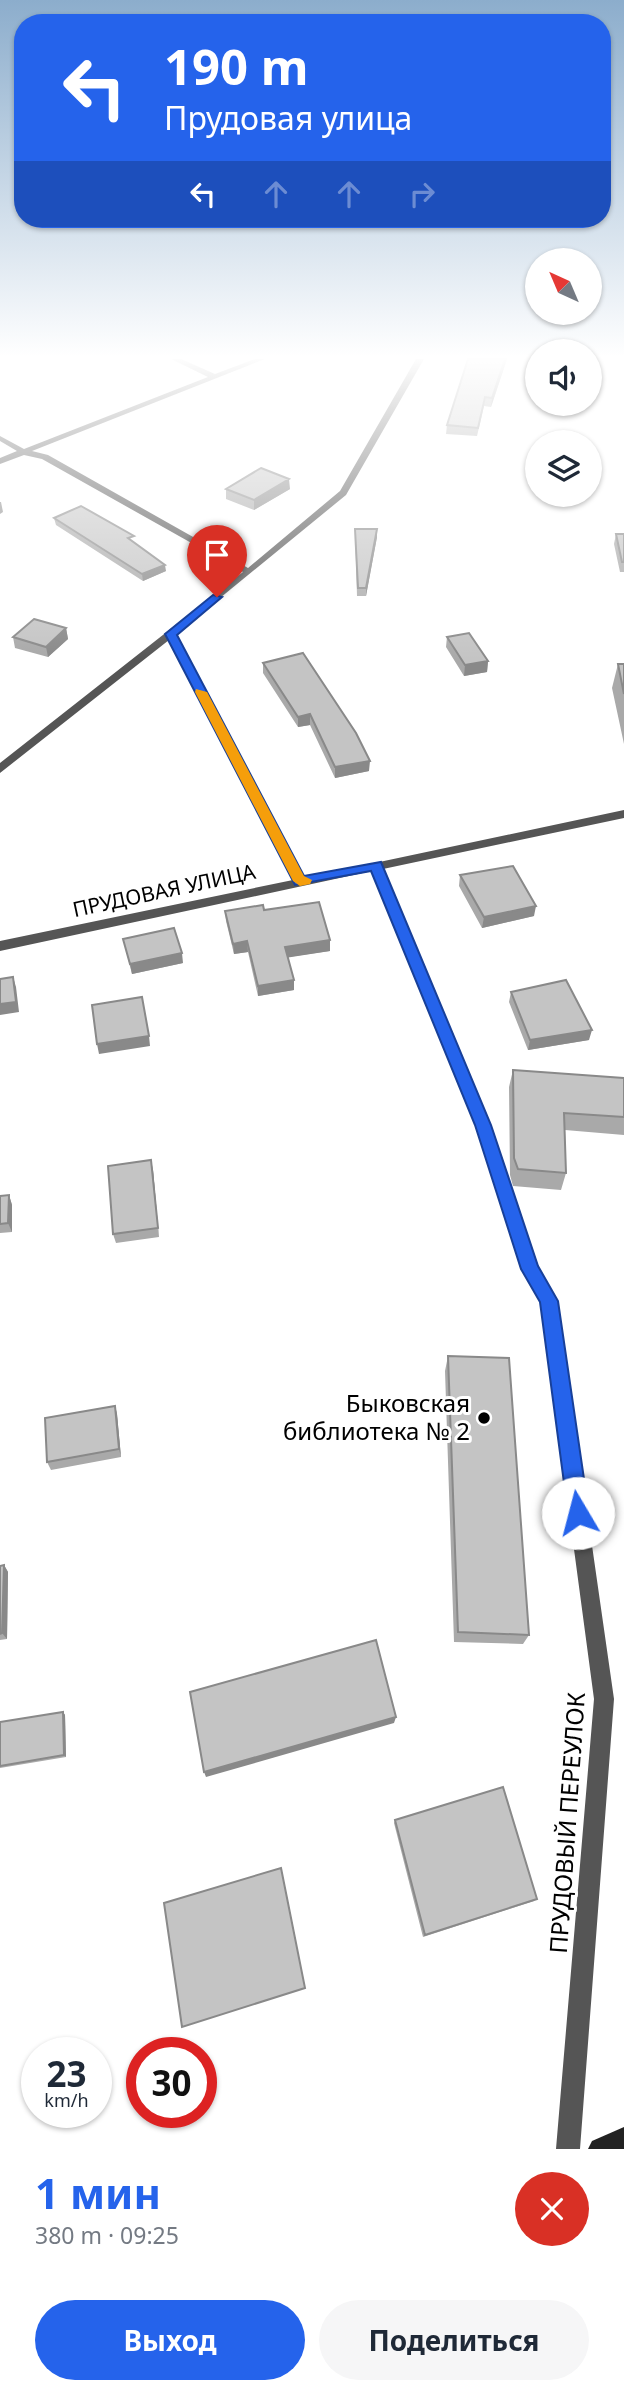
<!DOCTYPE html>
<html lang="ru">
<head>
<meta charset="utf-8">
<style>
  :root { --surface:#fff; --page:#f6f6f7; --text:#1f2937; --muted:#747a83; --accent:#2563eb }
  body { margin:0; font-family:"Noto Sans",sans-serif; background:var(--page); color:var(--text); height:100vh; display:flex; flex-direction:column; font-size:26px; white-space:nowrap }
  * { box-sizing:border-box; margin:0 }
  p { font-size:23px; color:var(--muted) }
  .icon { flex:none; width:38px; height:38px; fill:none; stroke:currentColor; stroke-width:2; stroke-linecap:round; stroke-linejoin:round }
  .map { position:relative; height:2149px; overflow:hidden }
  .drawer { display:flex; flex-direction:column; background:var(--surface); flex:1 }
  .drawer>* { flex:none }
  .top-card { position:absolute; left:14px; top:14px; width:597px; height:214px; border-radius:28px; box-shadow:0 2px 5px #0004; background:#2563eb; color:#fff; overflow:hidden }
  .needle { width:46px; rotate:316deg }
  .tools { position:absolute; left:525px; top:248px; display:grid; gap:14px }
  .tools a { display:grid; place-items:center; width:77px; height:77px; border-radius:50%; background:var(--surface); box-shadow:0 2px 5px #0004; font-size:35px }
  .speed { position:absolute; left:21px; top:2037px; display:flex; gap:14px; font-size:35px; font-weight:700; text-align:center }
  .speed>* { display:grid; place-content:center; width:91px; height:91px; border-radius:50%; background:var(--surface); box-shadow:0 2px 5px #0004; line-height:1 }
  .speed small { font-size:18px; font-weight:400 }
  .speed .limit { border:10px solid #d22; background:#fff; color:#111 }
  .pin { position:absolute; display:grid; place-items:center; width:60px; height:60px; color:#fff; margin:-72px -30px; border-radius:50% 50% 50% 0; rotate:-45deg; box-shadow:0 0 7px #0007 }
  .pin .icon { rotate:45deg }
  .me { position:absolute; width:77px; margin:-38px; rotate:352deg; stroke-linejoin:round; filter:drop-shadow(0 0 5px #0008) }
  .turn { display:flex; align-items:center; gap:24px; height:147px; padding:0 35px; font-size:32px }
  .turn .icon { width:91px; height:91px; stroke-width:2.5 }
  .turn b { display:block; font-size:49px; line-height:60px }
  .lanes { display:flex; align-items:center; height:66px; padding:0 35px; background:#0003; justify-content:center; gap:35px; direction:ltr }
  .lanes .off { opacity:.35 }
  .round { display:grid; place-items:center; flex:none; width:74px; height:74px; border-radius:37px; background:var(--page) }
  .headline { display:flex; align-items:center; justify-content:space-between; height:119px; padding:0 35px }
  h1 { font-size:42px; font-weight:700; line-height:52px; color:var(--accent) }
  .action { display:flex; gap:14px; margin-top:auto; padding:14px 35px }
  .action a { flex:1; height:80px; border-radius:42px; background:var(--accent); color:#fff; font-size:28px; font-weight:700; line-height:80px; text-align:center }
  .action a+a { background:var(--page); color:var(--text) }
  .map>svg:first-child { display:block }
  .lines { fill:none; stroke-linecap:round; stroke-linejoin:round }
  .street { fill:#555; fill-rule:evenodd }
  .secondary { fill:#222; fill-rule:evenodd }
  .wall { fill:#a9a9a9 }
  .shaded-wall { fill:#898989 }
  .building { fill:#c4c4c4; stroke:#898989; stroke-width:2 }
  .route { fill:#2563eb; stroke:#184099; stroke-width:2 }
  .slow { fill:#f59e0b }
  .poi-dot { fill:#000; stroke:#fff; stroke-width:2.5 }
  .labels { text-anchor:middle; stroke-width:6; stroke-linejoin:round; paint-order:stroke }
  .street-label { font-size:21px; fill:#000; stroke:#fff }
  .near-poi-label { font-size:24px; fill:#000; stroke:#fff; text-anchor:end }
  .near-street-label { font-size:24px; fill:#000; stroke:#fff }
</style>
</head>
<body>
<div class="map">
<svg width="624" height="2149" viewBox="0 0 624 2149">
  <rect width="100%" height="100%" fill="#fff"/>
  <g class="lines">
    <path class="street" d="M171,359H181L215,374L255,359H265L32,451L48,455L248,568L340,491L416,359H424L346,495L176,634L304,878L624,810V818L383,869L490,1125L538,1267L557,1301L614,1699L580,2149H556L594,1699L541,1302L523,1269L476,1125L372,871L0,951V941L293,880L169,640L0,773V763L243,572L42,459L24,455L0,464V458L17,451L0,441V436L24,449L208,377Z"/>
    <path class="secondary" d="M624,2127V2149H588L592,2141Z"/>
  </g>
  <path class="wall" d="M507,359L491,407L484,406L477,436L446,434L447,425Z
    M226,489H290L254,510L226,499Z
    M54,518L134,542L166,571L143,581L56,525Z
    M355,529L377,537L366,596H357Z
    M616,534H624V572H620L614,544Z
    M66,628L68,639L48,657L15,648L13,637Z
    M447,637L488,661L487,672L464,676L446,647Z
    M263,663L369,771L335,778L310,725L298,727L263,673Z
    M618,664H624V744L612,688Z
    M460,875L534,916L482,928L459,886Z
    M264,910L330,951L288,957L294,990L258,996L248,952L234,954L226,921L225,911Z
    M123,939L183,963L132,974Z
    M511,992L589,1040L528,1050L509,1002Z
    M513,1070L624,1078V1135L565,1130L566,1173L561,1190L513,1186L510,1175L509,1087Z
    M153,1170L159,1237L116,1243L113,1234Z
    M9,1195L12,1205V1232L0,1233V1196Z
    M448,1356L529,1635L523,1644L454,1642L445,1371Z
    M115,1406L117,1414L121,1457L51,1470L47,1462Z
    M4,1565L8,1572L7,1639L0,1640V1566Z
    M63,1712L65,1715L66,1757L0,1768V1722Z
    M395,1820L534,1901L423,1937L394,1823Z"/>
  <path class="shaded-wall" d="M505,359H507L491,407L492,398Z
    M289,479L290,489L254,510V500Z
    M0,502H1L3,512L0,514Z
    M377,529V537L366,596V588Z
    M165,565L166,571L143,581L142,574Z
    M66,628L68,639L48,657L46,647Z
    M488,661L487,672L464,676L465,665Z
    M310,714V725L298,727V717Z
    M370,761L369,771L335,778V767Z
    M536,906L534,916L482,928L484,917Z
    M330,940V951L285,958V947Z
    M247,941L248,952L234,954L233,944Z
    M182,953L183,963L132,974L130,964Z
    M13,977L16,987L19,1012L0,1015V1004Z
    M294,980V990L258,996V986Z
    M592,1030L589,1040L528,1050L530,1040Z
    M149,1036L150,1046L99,1054L97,1044Z
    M151,1160L153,1170L159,1237L158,1228Z
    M9,1195L12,1205V1232L8,1223Z
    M115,1406L117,1414L121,1457L119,1449Z
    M4,1565L8,1572L7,1639L2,1633Z
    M63,1712L65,1715L66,1757L64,1755Z
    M396,1717L394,1723L206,1777L204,1772Z"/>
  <path class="building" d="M468,359H505L492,398L485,397L478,428L447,425Z
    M261,468L289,479L254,500L226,489Z
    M81,506L134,536L128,538L165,565L142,574L54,518Z
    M355,529H377L366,588H358Z
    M616,534H624V562H622Z
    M34,619L66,628L46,647L13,637Z
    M469,633L488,661L465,665L447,637Z
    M303,653L356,733L370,761L335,767L310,714L298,717L263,663Z
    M618,664H624V694Z
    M513,866L536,906L484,917L460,875Z
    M319,902L330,940L285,947L294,980L258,986L247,941L233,944L225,911L263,905L264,910Z
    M174,928L182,953L130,964L123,939Z
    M13,977L16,1002L0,1004V979Z
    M566,980L592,1030L530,1040L511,992Z
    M142,997L149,1036L97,1044L92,1005Z
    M513,1070L624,1078V1117L564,1113L566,1173L518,1169L514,1158Z
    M151,1160L158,1228L113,1234L108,1166Z
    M9,1195L8,1223L0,1224V1196Z
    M448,1356L509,1358L529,1635L458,1632Z
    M115,1406L119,1449L47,1462L45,1418Z
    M4,1565L2,1633L0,1634V1566Z
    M376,1640L396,1717L204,1772L190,1692Z
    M63,1712L64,1755L0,1766V1722Z
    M503,1787L537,1899L425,1935L395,1820Z
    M281,1868L305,1988L182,2027L164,1903Z"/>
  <linearGradient id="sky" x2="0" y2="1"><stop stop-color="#8cadcc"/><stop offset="0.54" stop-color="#fff"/><stop offset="1" stop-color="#fff" stop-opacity="0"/></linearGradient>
  <rect width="624" height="660" fill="url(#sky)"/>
  <path class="route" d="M213,595L222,597L177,635L304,876L381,862L491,1125L538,1266L558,1301L589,1513L586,1520L578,1523L571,1520L568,1513L540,1302L521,1269L475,1125L371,871L295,885L165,634Z"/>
  <path class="slow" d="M196,689L207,692L304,876L312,880L310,884L300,886L293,881L195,692Z"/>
  <circle class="poi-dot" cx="484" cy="1418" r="7"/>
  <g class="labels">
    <g class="street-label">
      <text transform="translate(164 891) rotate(-12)" y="7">ПРУДОВАЯ УЛИЦА</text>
    </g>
    <g class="near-poi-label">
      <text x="470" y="1412">Быковская<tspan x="470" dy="28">библиотека № 2</tspan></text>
    </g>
    <g class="near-street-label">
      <text transform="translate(568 1823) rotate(-86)" y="8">ПРУДОВЫЙ ПЕРЕУЛОК</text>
    </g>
  </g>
</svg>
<div class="tools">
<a><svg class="needle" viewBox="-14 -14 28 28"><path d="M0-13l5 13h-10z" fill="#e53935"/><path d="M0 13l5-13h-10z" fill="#747a83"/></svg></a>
<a><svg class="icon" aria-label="sound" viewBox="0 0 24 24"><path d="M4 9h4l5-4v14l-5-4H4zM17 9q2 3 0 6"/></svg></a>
<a><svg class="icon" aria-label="layers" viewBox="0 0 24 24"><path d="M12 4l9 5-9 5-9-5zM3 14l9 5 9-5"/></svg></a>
</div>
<div class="speed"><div>23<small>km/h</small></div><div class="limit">30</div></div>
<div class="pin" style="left:217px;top:597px;background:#d93025"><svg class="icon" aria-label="arrive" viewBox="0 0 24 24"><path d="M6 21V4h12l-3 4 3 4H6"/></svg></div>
<svg class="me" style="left:578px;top:1513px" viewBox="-20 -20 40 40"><circle r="19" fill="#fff"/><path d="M0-13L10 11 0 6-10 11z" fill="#2563eb"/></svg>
<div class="top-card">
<div class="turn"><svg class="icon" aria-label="left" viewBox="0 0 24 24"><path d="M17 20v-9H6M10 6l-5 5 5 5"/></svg><div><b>190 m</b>Прудовая улица</div></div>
<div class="lanes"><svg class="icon" aria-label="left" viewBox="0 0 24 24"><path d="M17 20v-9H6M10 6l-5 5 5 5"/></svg><svg class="icon off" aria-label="ahead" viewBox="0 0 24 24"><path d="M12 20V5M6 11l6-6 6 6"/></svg><svg class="icon off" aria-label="ahead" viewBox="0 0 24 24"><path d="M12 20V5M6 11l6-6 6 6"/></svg><svg class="icon off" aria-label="right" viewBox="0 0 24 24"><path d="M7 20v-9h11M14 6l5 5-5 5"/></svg></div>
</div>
</div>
<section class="drawer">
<div class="headline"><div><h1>1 мин</h1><p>380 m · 09:25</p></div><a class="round" style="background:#d93025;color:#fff"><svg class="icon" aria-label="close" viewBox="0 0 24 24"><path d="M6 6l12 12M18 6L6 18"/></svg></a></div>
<div class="action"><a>Выход</a><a>Поделиться</a></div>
</section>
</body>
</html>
